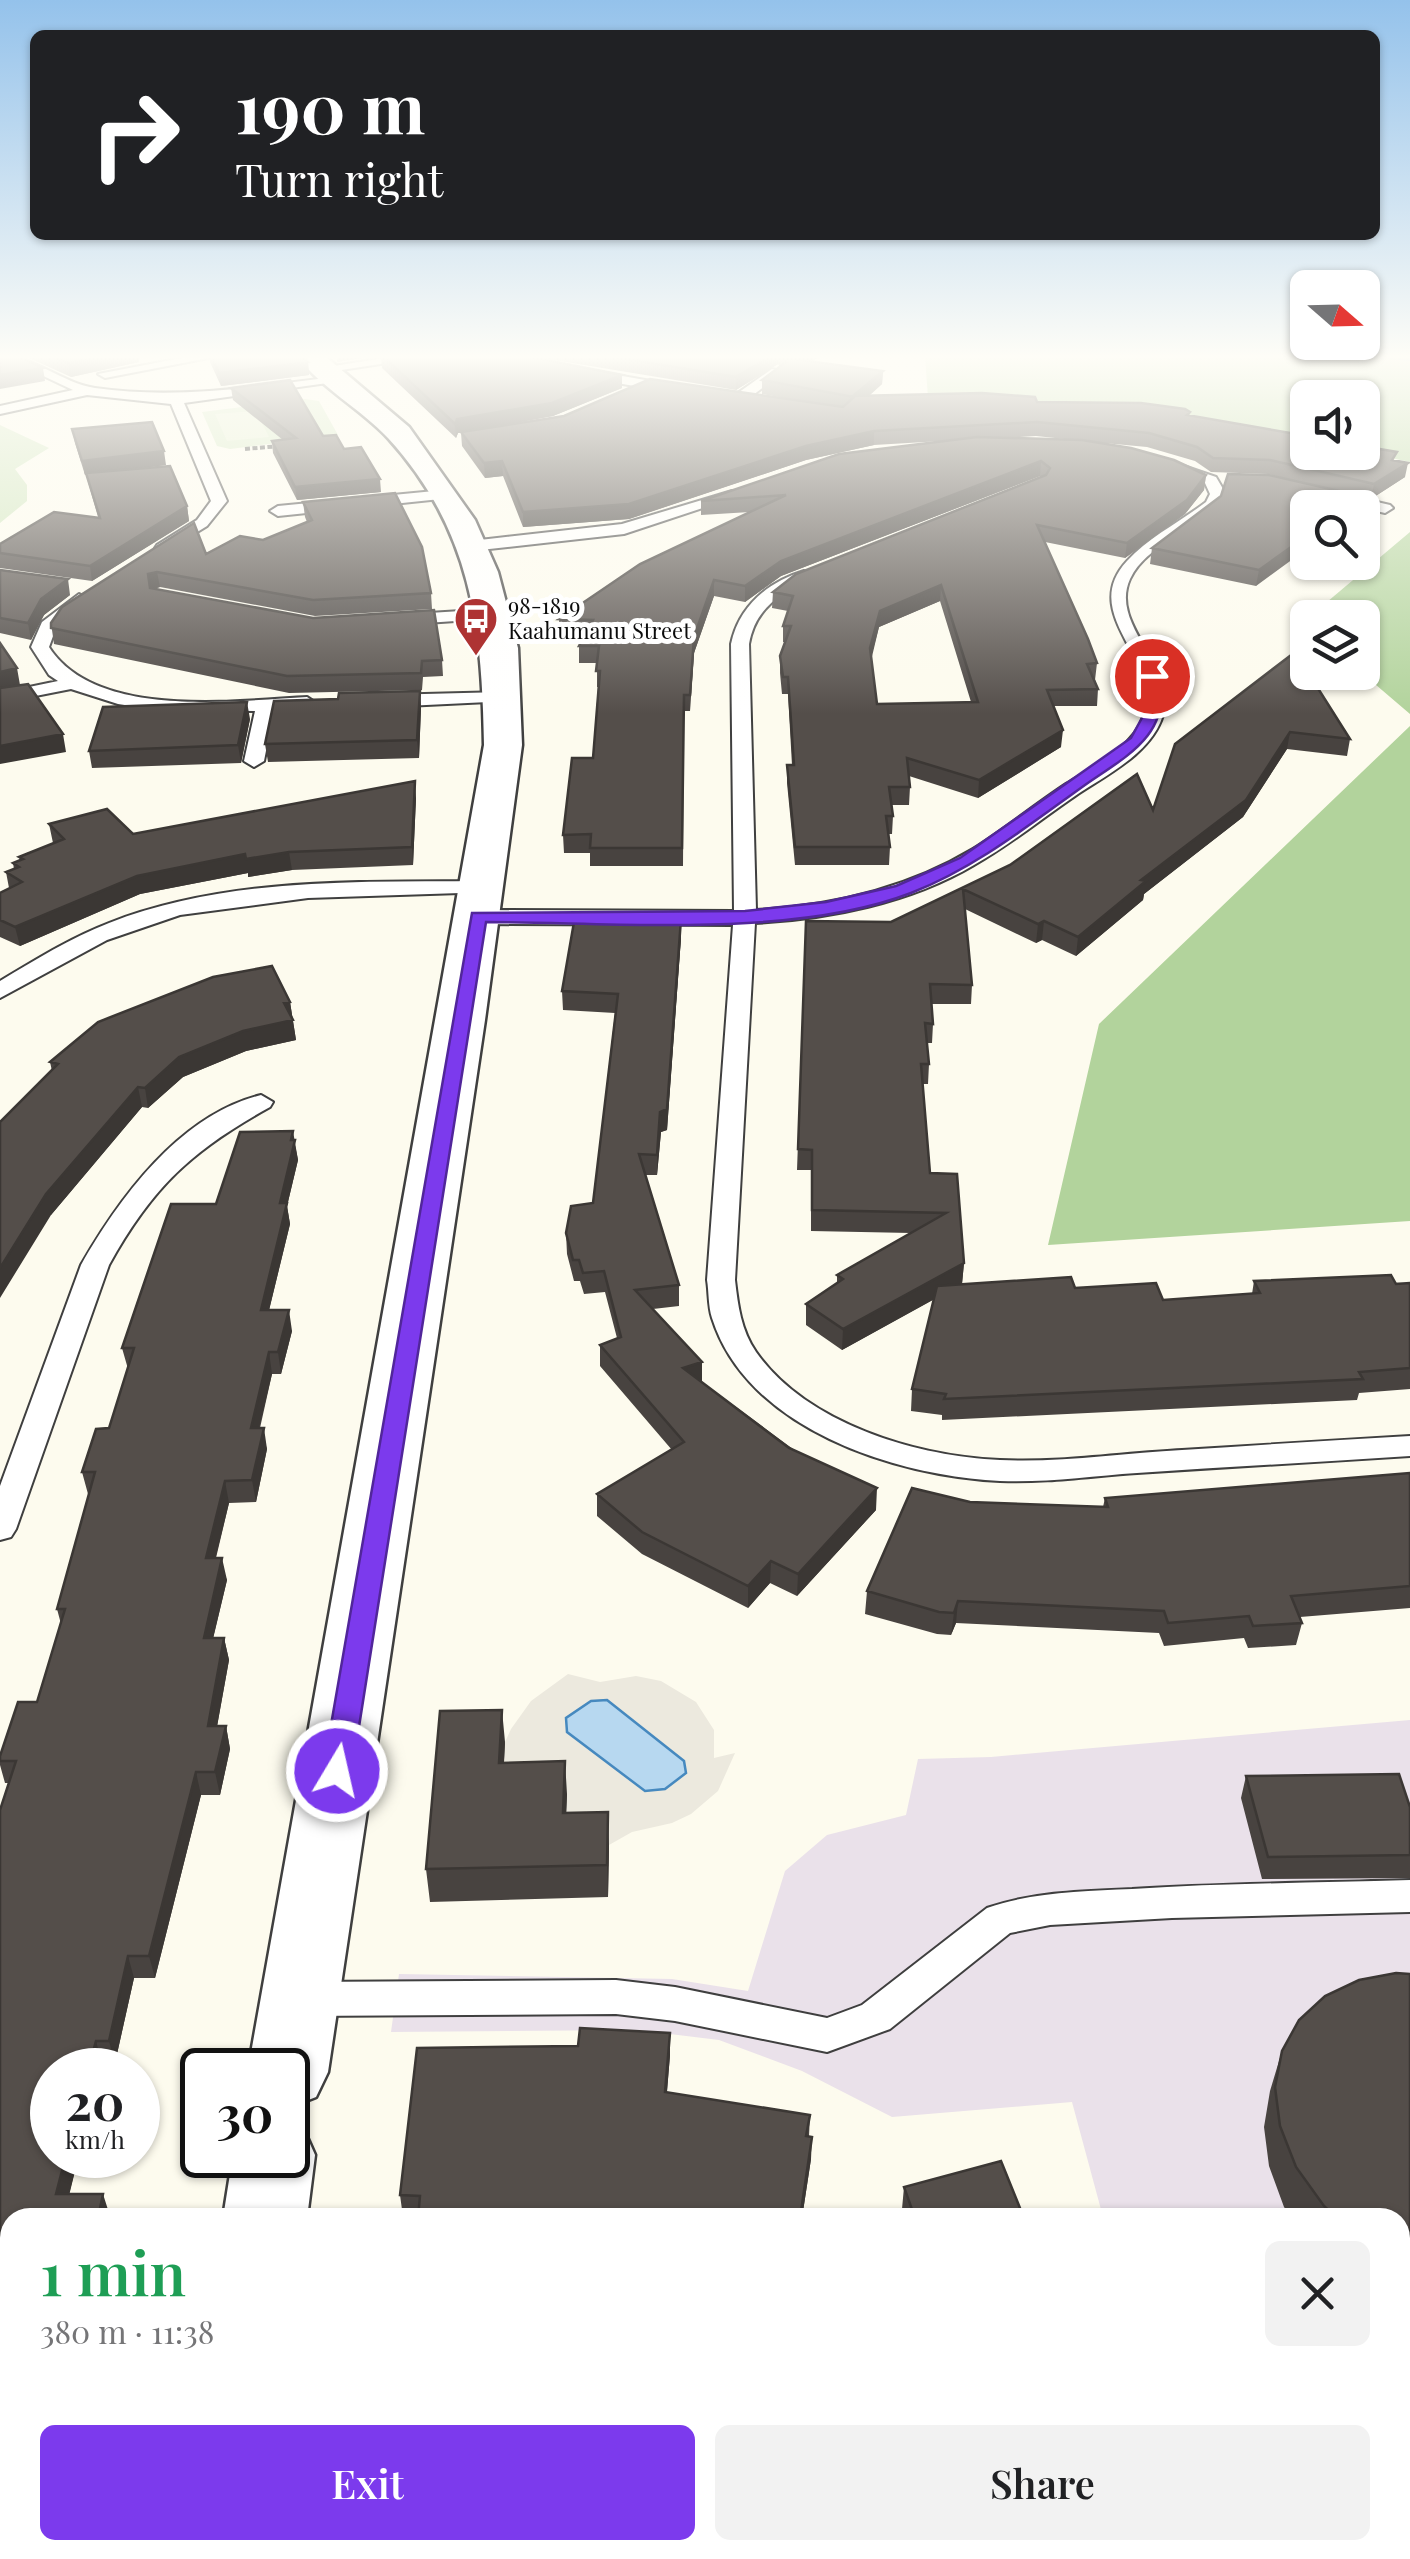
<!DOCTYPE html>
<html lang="en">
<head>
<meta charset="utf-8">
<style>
  :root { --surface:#fff; --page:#f2f2f2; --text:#202124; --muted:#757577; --accent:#7c3aed }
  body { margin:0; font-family:"Playfair Display",serif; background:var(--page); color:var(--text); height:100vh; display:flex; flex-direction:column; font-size:38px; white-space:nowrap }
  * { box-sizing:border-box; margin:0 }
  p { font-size:32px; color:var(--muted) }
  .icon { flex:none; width:55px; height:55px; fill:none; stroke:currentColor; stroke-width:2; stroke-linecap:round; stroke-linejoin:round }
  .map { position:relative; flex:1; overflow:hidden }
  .sheet { position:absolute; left:0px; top:2208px; width:1410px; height:352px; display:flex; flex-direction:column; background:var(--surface); border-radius:30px 30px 0 0; box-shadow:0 2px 8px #0004 }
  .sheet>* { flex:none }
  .banner { position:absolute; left:30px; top:30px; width:1350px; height:210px; border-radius:15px; box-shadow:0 2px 8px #0004; background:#202124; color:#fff; overflow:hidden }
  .needle { width:65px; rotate:110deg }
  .tools { position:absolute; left:1290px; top:270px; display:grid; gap:20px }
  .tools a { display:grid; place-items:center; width:90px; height:90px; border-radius:15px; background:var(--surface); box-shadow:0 2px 8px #0004; font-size:50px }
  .speed { position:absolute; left:30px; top:2048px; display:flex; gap:20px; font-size:50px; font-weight:700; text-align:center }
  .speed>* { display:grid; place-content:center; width:130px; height:130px; border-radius:50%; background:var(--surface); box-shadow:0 2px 8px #0004; line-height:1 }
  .speed small { font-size:25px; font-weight:400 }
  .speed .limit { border:5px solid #111; border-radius:15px; background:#fff; color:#111 }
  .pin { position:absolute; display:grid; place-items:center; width:85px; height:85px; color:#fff; margin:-42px; border:5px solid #fff; border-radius:50%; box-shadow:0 2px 10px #0007 }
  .me { position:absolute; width:110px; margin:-55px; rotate:9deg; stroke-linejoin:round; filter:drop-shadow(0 0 8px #0008) }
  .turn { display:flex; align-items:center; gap:35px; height:210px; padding:0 40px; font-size:45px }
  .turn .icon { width:130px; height:130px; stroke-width:2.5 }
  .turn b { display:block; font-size:70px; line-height:85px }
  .round { display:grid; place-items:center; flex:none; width:105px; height:105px; border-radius:15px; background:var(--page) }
  .headline { display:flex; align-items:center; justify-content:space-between; height:170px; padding:0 40px }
  h1 { font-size:60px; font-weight:600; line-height:75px; color:#1e9e55 }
  .action { display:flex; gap:20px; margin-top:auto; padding:20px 40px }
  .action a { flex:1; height:115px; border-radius:15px; background:var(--accent); color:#fff; font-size:40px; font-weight:600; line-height:115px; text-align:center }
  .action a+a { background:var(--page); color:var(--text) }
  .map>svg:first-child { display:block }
  .industrial { fill:#eae1ea }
  .green { fill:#cee4bb }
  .forest { fill:#b2d39c }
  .pitch { fill:#e0eccc }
  .plaza { fill:#ece9de; fill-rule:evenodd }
  .water { fill:#b7d8f0; stroke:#4689bf; stroke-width:2.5 }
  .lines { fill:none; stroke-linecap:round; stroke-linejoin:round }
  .stream { fill:#4689bf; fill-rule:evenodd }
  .lane-casing { stroke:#3f3f3f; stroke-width:4 }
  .street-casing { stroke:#3f3f3f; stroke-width:5 }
  .path { stroke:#2e2e2e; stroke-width:4; stroke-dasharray:5 2.5; stroke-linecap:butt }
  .lane { fill:#fff; fill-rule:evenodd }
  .street { fill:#fff; fill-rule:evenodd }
  .wall { fill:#484340; fill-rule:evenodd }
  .shaded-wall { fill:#3b3734 }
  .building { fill:#544e4a; stroke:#3b3734; stroke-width:2.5; fill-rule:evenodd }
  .route { fill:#7c3aed; stroke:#51269a; stroke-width:2.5 }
  .labels { text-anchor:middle; stroke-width:10; stroke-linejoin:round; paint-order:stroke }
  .far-poi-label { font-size:22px; fill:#0c0c0c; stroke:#fff; text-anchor:start }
</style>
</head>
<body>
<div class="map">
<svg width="1410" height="2559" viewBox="0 0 1410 2559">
  <rect width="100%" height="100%" fill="#fdfbee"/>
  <path class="industrial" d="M1410,1720V2559H1193L1191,2550H1400V2218L1103,2217L1072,2102L892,2117L802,2071L719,2040L637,2030L391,2032L399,1974L672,1979L748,1991L785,1871L827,1835L906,1815L918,1759L991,1757Z"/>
  <path class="green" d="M305,399L319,401L338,435L230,449L217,446L202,412Z
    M0,425L49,448L15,469L27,485V501L0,523Z"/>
  <path class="forest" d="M925,356H1410V462L1363,452L1362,398H1308L1307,441L1152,407L928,398Z
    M1410,532V714L1362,673V618H1308Z
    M1410,726V1221L1048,1245L1099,1024Z"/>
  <path class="pitch" d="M256,411L269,437L227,441L215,414Z"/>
  <path class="plaza" d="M568,1674L600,1682L636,1676L661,1681L696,1702L714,1730V1758L735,1753L718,1791L691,1814L672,1823L632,1832L609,1845L565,1846L502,1795L505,1742L511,1729L531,1701ZM590,1701L602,1703L683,1760V1769L658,1788L645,1791L567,1731V1718Z"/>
  <path class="water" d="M607,1700L684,1761L686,1773L665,1789L645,1791L567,1732L566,1718L591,1701Z"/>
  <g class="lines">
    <path class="stream" d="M1374,356L1410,357V361L1378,358Z"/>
    <defs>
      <path id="lane" d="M1,356C35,356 62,383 95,388C179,400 259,386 342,376L349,380L184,403L227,501L207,526L163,553L155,548L157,545L197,520L211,501L171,404L87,395L0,414V406L73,390Z
        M192,356H219L105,378L98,374Z
        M397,356H433L328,372L321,368Z
        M772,369L784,372L745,401H735V395Z
        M588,370L674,385L681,389L674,393L583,377Z
        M1166,460L1216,477L1226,494C1205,532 1149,539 1130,579C1109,625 1176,665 1163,715C1152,753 1106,775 1075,796C1041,819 1010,845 974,865C910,903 829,919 755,923L735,1280C738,1306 741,1330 756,1352C807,1424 916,1456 1000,1460C1059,1463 1123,1453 1182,1450C1258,1445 1334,1440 1410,1436V1456C1319,1462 1228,1467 1137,1473C1092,1476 1045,1483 1000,1481C895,1476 747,1429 712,1318C708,1306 709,1292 707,1280L733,925L478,924L467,917L478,910L734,911L731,644C739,606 768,582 804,571L812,576L810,579C779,594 755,609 749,644L756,910C831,906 908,888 973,849C1005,829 1034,805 1066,784C1093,767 1134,747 1144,715C1161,658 1078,614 1127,561C1149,537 1180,522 1206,502L1210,494L1205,483L1166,466Z
        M1321,489L1390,505L1393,508L1385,513L1316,497L1313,494Z
        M445,490L453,495L450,498L278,516L270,511L278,506Z
        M732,491L745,494L624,534L471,551L463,546L471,541L622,524Z
        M79,594L87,599L56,628L49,647C95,719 232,701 307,697L316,703L307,709L274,710L264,761L254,767L244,761L255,711L159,710L118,704L71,689L0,703V693L58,681L49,675L31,647L42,622Z
        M493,609L501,614L499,618L397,625L388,620L397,615Z
        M503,692L509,693V701L385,707L376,701L385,695Z
        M483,881L494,887L491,892L308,898L180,915L107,940L0,998V981C35,960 70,938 109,923C227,877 359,882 483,881Z
        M261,1095L273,1102L270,1107C192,1150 152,1187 109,1265L16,1529L11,1537L0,1540V1486L81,1265C120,1197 180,1115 261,1095Z
        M1410,1880V1912L1172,1918L1050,1925L1010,1933L890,2029L827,2052L675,2021L616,2014L300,2016L286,2011L281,1999L286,1987L300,1982L616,1980L675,1987L827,2018L862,2005L987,1908C1033,1892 1083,1891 1132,1889C1224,1883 1317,1883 1410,1880Z
        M0,2378H10V2424H0Z
        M995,2550H1049L1053,2559H999Z"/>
      <path id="street" d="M297,356H325L409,427L475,520L498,572L518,648L522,745L485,1020L328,2072L316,2097L288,2108V2070H248L484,745C482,627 472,530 388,438C361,409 321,388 297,356Z
        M288,2122L303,2128L315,2155L307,2218H223L233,2155H288Z
        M163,2550H259L258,2559H162Z"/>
    </defs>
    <use href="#lane" class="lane-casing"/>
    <use href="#street" class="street-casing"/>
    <path class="path" d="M245,449L280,446"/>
    <use href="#lane" class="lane"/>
    <use href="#street" class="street"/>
  </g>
  <path class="wall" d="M21,356H138L139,362L71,377L27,357Z
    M209,356H302L308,362L309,375L221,386L210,362Z
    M381,356H526L622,388L553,416L484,429L796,400L762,394V380L780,367L778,364L736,390L530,356H824L809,361L883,371L882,384L869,396L1037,402L1190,412L1189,416L1395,460L1405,477L1371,499L1357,496L1355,508H1308L1256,586L1150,564L1152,548L1315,486L1268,474L1211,472L1195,461L1147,447L1093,442L1206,475L1204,490L1185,514L1125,558L1045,542L1097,663L1095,680L1098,689L1097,706H1054L1061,747L978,798L909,776L910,787L909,805H892L893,816L892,834H888L890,847L889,865H795L787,783V765H792L788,694H782L780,673V656L785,642H783V626L788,611L772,608L773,592L1041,477L1040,476L781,576L745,602L714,596L694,653L690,711H684L683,866H590V853H564L563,835L593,758L598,687H597V663H579V646L585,636L560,635L559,619L750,512L701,515V501L942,441L874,445L806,460L629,519L523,527L503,476L485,478L462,446L461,433H458L456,438L382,368ZM1036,436L1074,440L1005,438ZM940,601L971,702L877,704L871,657L879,627Z
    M231,388L344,449L381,492L297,500L273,453L272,441L283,440L233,400Z
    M72,429L166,465L135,469L187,506L189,521L92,581L0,568V544L98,517L86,475H85L75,443Z
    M303,502L431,593L432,609L315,616L160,587L154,589L442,660L443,676L423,677L422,690L289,693L54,644L51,623L62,607L206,554L263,540L307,522L305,517Z
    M0,570L70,595L44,615L31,640L0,633Z
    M1295,652L1350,739L1347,756L1287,749L1243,817L1144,894L1143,900L1076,956L1042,940L1036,943L965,909L972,985L971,1004H931L933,1024L932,1043H927L929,1064L928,1084H923L930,1173L964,1263L962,1284L1075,1288L1163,1300L1252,1294L1254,1281L1410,1283V1389L1359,1393L1357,1400L942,1420V1415L911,1411L912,1389L934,1299L842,1350L806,1325V1304L837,1283V1275L911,1233L811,1231V1170H797L806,921L891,922L1010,865L1153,810Z
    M420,691L421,708L419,758L268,762L265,744L338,699Z
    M250,719L241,763L92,768L89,751Z
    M416,798L413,865L292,870L248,877V873L140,894L20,946L0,937V893L9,888L6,872L14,869L13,863L20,861L19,857L53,843L49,824L133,834Z
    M681,919V938L667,1130L661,1132L657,1175H645L679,1285V1306L653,1309L702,1362V1382L876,1510L797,1596L770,1583L748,1608L642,1554L597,1516V1494L672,1450L600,1366V1345L617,1338L605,1292L584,1294L580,1281H574L567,1254L566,1233L593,1203L615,1013L563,1010L562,991Z
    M290,1002L296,1040L246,1051L183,1077L148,1108L142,1107L51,1215L52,1071L50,1062Z
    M294,1140L298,1160L287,1206L290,1224L269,1310L292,1331L281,1374H272L260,1428L267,1449L256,1502L229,1503L216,1558L227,1580L213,1638H224L229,1660L217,1726H226L230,1749L220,1795H201L155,1978H134L115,2063L102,2064L69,2194L110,2216L109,2218H10V2321H0V1810L9,1783H5L0,1765V1756L37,1702L61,1624L57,1609L89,1494H88L82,1472L109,1428L128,1369L122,1348L216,1204Z
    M1410,1473V1608L1300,1617L1302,1623L1296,1645L1248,1648L1244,1638L1164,1646L1159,1633L956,1623L951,1635L937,1634L865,1614L867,1591L970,1502L1103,1507L1105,1498Z
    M505,1742L504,1763L567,1794L566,1813L609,1845L608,1897L430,1902L426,1869Z
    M1246,1776L1410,1807V1878L1262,1879L1241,1798Z
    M1410,1974V2311L1400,2308V2218H1292L1284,2207L1269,2166L1264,2127L1270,2091L1282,2051Z
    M670,2055L667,2092L810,2115L809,2136L811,2159L802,2218L403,2217L400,2195Z
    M904,2187L1024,2218H905L902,2209Z"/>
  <path class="shaded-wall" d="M106,356H138L139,362L71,377L68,363Z
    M337,356H375L337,362Z
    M771,356H778V364L736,390V377Z
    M792,356H823L786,371L785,358Z
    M308,362L309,375L221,386L219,373Z
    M43,368L45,381L0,389V375Z
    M883,371L882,384L853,409V397Z
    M622,375V388L553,416L458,433L456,438L455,424L457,419Z
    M874,431V445L806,460L629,519L523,527V512Z
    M164,451L166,465L85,475L82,461Z
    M502,461L503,476L485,478L484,463Z
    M1041,461L1040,476L781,576L745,602V586L781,561Z
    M1408,463L1405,477L1371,499L1374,484Z
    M1206,475L1204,490L1185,514L1125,558L1127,543Z
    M380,479L381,492L297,500L295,487Z
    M1357,495L1355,508H1343Z
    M187,506L189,521L92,581L90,566Z
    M1308,535V548L1256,586L1259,570Z
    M157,572L160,587L150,590L148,574Z
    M68,579L70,595L44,615L31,640L28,623L41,599Z
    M714,580V596L694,653L690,711L694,637Z
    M941,585L940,601L879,627L870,665V648L880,611Z
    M17,668L20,685L0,690V672Z
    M420,691L421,708L419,758L417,740Z
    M247,702L250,719L241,763L238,745Z
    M1063,730L1061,747L978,798L979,780Z
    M1290,732L1287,749L1243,817L1144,894L1143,900L1076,956L1078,937L1141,880Z
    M63,734L66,752L0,764V746Z
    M415,781L416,798L413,865L412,847Z
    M289,852L292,870L248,877V873L140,894L20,946L15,927L137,876L245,854Z
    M681,919V938L667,1130L661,1132L657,1175V1155Z
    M1044,921L1042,940L1036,943L1038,924Z
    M290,1002L296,1040L246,1051L183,1077L148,1108L145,1088L179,1057L284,1003Z
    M138,1087L142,1107L51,1215L0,1298V1268L46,1194Z
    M293,1131L298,1160L287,1206L290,1224L264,1331L261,1310Z
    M964,1263L962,1284L842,1350L843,1329Z
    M289,1310L292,1331L281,1374L278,1352Z
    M269,1352L272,1374L254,1449L251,1428Z
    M702,1362V1383L683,1368Z
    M264,1428L267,1449L256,1502L252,1480Z
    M225,1481L229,1503L210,1580L206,1558Z
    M877,1488L876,1510L797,1596L798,1574Z
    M222,1558L227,1580L208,1660L204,1638Z
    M771,1561L770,1583L748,1608V1586Z
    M958,1601L956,1623L951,1635L954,1613Z
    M224,1638L229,1660L213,1749L208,1726Z
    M502,1710L505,1742L502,1795L499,1763Z
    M226,1726L230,1749L220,1795L215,1772Z
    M565,1761L567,1794L565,1846L563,1813Z
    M196,1772L201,1795L155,1978L149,1956Z
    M608,1812L609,1845L608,1897L607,1865Z
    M128,1956L134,1978L115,2063L109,2041Z
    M670,2033V2055L665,2114V2092Z
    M96,2041L102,2064L101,2070H88Z
    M812,2137L811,2159L802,2218H800Z
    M66,2155H79L64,2216L56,2194Z
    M103,2194L110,2216L109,2218H98Z"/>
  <path class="building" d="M0,356H17L43,368L0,375Z
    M51,356H106L68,363Z
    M211,356H302L308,362L219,373Z
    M383,356H526L622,375L552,403L457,419L455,424Z
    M608,356H771L736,377Z
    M781,356H792L785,358L883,371L853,396L982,393L1035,397L1037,402L1141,403L1185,409L1190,412L1187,415L1308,436V452H1362V446L1397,452L1392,460L1408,463L1374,484L1270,460L1213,458L1197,447L1149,433L1037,422L874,431L806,446L629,504L523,512L502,461L484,463L461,432L564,416L650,379L843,407L854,397L762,380L786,362Z
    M290,380L323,436L336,435L344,449L361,447L380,479L295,487L272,441L296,438L231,388Z
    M152,422L164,451L82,461L72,429Z
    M977,437L1082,440L1131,448L1174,460L1206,475L1187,500L1127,543L1037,525L1088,639L1097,663L1087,664L1098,689L1047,690L1063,730L979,780L907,758L910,787H889L893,816H886L890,847H795L787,765H794L788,677H783L780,656L791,626H783L793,596L773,592L796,574L1046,475L1050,468L1041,461L781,561L745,586L714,580L694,637L690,695H684L682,848H590L591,834L563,835L572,758H593L600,671H596L599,646H579L593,620L559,619L640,564L786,495L701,501L839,454ZM941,585L978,702L877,704L870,648L880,611Z
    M170,466L187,506L90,566L0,553V544L54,512L100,518L86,473Z
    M1228,474L1269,475L1357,495L1343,508H1308V535L1259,570L1152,548L1221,496Z
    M395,493L422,547L431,593L313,600L157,572L148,574L150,588L313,618L434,610L442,660L422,661L421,673L287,676L51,628V623L62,607L194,523L206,554L240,536L263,540L312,520L303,502Z
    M0,570L68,579L41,599L28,623L0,618Z
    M0,643L17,668L0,672Z
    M1295,652L1350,739L1290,732L1246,800L1141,880L1146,881L1078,937L1044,921L1038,924L963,889L972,985L930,984L933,1024L925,1023L929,1064H921L930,1173L957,1174L964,1263L843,1329L806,1304L843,1279L837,1275L946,1213L812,1210V1150L798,1149L806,921L891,922L1010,865L1137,774L1153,810L1175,744Z
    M28,684L63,734L0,746V688Z
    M420,691L417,740L265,744L274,701L338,699L339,693Z
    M247,702L238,745L89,751L103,707Z
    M415,781L412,847L289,852L246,859L245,854L137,876L15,927L0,920V893L22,882L6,872L19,867L13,863L23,859L19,857L64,839L49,824L107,809L133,834Z
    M583,917L681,919L667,1109L660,1112L657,1155L639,1154L679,1285L635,1290L702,1362L683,1368L789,1448L877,1488L798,1574L771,1561L748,1586L642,1532L597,1494L684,1442L600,1345L621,1337L604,1271L583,1273L579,1260H573L566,1233L571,1206L593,1203L618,994L562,991L574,922H583Z
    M272,966L290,1002L284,1003L293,1020L243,1031L179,1057L145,1088L138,1087L46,1194L0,1268V1122L58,1064L50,1062L98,1022L213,977Z
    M293,1131L291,1140H295L280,1203H287L261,1310H289L278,1352H269L251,1428H264L252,1480L225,1481L206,1558H222L204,1638H224L208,1726H226L215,1772H196L149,1956H128L109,2041H96L88,2070H52V2155H66L56,2194H103L98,2218H10V2300H0V1810L16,1761H0V1756L18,1702H37L65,1609H57L95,1472H82L96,1429L109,1428L134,1348H122L171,1204H216L240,1132Z
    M1391,1275L1396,1284L1410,1283V1368L1359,1372L1363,1379L944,1399L946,1394L912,1389L937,1286L1071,1277L1075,1288L1156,1283L1163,1300L1260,1293L1254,1281Z
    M1410,1473V1586L1291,1596L1302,1623L1253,1626L1249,1616L1168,1623L1164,1611L958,1601L954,1613L939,1612L867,1591L912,1488L970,1502L1108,1507L1105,1498Z
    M502,1710L499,1763L565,1761L563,1813L608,1812L607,1865L426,1869L440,1711Z
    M1399,1774L1410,1807V1855L1268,1857L1246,1776Z
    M1396,1973L1410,1974V2267L1400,2262V2218H1337L1324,2206L1296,2167L1280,2126L1275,2087L1282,2051L1299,2020L1325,1996L1359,1980Z
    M580,2028L670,2033L665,2092L810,2115L806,2136L812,2137L800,2218H418L420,2196L400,2195L417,2048L578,2046Z
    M1001,2161L1024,2218H915L904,2187Z"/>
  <linearGradient id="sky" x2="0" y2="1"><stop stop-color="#94c2eb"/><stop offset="0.5" stop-color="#fefdf7"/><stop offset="1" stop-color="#fefdf7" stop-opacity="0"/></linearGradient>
  <rect width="1410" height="714" fill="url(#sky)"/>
  <path class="route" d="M1152,672L1160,676C1171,735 1128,755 1085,785C1029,825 975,868 911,893C792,939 613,922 486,922L352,1771L348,1779H327L323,1771L472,913L745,911L826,902L896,886L960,858L1131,738L1150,703L1145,676Z"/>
  <defs>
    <symbol id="bus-pin" viewBox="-11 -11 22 30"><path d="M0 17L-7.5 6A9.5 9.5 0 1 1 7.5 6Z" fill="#ae3333" stroke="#fff"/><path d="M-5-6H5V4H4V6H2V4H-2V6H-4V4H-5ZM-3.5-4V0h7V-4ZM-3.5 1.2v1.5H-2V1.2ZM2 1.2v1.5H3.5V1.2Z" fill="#fff"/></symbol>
  </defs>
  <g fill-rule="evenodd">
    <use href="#bus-pin" x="451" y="594" width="50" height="68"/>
  </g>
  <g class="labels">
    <g class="far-poi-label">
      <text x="508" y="614">98-1819<tspan x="508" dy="25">Kaahumanu Street</tspan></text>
    </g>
  </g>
</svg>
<div class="tools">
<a><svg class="needle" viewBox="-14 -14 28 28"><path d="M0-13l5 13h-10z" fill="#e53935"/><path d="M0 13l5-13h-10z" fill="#757577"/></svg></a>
<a><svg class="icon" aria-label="sound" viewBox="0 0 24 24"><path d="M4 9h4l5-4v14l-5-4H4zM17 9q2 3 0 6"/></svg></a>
<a><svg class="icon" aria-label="search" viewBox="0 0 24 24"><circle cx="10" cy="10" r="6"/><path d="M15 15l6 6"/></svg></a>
<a><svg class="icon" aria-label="layers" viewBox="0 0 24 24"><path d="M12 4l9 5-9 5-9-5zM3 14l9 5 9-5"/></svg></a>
</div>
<div class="speed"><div>20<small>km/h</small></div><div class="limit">30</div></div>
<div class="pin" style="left:1152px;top:676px;background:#d93025"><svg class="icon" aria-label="arrive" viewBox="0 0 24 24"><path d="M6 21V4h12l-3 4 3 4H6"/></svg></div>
<svg class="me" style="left:337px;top:1771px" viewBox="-20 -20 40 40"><circle r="17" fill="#7c3aed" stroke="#fff" stroke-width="3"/><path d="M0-11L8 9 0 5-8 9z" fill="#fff"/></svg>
<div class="banner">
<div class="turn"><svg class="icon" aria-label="right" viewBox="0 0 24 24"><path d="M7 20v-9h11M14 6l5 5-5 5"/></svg><div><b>190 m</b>Turn right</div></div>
</div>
<section class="sheet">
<div class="headline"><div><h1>1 min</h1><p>380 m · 11:38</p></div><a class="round"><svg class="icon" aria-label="close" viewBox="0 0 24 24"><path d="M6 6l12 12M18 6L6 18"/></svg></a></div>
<div class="action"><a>Exit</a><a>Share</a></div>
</section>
</div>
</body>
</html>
